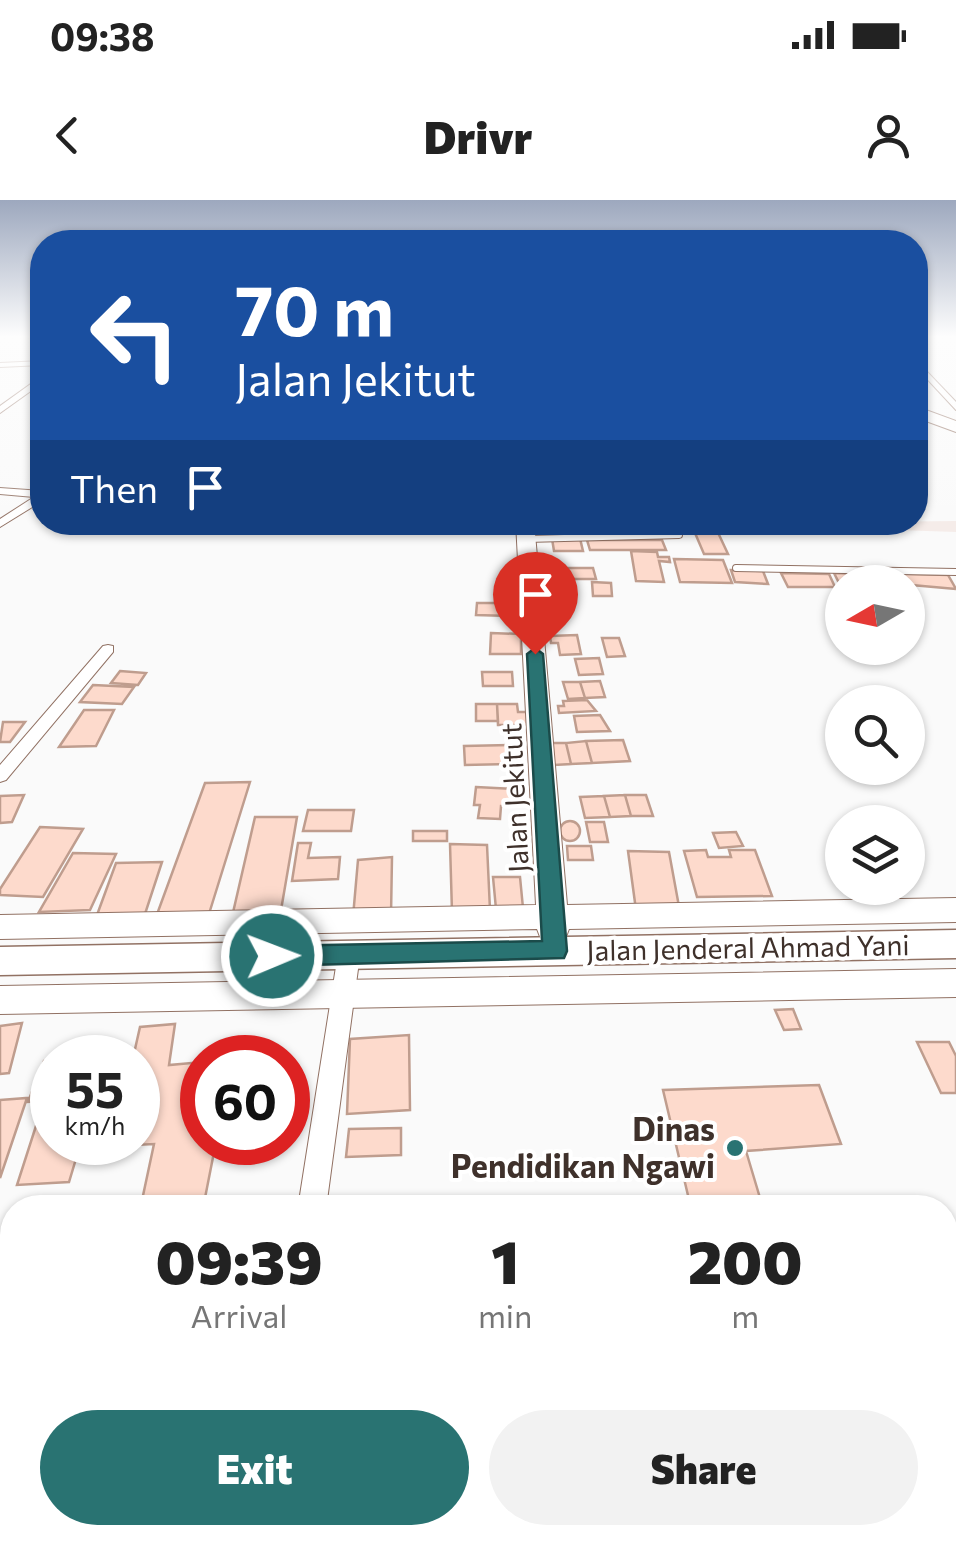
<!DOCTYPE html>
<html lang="en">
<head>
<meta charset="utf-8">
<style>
  :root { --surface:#fff; --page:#f2f2f2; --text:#222; --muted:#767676; --accent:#297372 }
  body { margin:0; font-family:Commissioner,sans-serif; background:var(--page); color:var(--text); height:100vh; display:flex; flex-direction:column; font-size:38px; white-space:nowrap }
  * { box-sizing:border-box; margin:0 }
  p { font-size:32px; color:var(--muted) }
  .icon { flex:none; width:55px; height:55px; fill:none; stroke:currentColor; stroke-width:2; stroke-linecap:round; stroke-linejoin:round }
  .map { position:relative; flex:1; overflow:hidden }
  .panel { position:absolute; left:0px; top:995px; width:958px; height:350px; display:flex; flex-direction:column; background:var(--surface); border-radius:40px 40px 0 0; box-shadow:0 2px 8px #0004 }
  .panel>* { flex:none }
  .top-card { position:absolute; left:30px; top:30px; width:898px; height:305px; border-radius:40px; box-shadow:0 2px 8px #0004; background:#1a4fa0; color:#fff; overflow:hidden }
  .needle { width:65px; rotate:261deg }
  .buttons { position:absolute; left:825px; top:365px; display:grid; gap:20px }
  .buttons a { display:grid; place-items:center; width:100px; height:100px; border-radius:50%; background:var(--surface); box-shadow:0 2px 8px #0004; font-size:50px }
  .speed { position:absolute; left:30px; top:835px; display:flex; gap:20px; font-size:50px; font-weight:700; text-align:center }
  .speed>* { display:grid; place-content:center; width:130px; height:130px; border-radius:50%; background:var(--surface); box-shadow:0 2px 8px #0004; line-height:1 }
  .speed small { font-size:25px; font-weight:400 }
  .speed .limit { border:15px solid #d22; background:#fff; color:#111 }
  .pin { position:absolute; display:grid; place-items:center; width:85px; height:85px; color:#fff; margin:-102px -42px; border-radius:50% 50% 50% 0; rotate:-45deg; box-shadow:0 0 10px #0007 }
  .pin .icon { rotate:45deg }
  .me { position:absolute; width:110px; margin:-55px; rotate:89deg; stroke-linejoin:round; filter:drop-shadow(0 0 8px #0008) }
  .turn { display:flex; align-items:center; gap:35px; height:210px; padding:0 40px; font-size:45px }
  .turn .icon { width:130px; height:130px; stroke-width:2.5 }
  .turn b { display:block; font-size:70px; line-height:85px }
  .then { display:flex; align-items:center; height:95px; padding:0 40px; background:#0003; gap:20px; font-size:38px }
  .eta { display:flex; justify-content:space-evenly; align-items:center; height:170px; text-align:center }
  .eta b { font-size:60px; font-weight:800; line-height:70px }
  .action { display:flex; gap:20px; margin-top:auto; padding:20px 40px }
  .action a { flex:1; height:115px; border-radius:60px; background:var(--accent); color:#fff; font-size:40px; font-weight:800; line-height:115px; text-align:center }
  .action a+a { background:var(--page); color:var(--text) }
  .status { display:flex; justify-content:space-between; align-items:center; height:70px; padding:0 50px; background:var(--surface); direction:ltr }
  .status svg { height:28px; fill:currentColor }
  header { display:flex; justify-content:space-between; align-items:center; height:130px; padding:0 40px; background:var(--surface); font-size:45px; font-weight:800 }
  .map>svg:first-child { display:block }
  .built { fill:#f5ece9 }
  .building { fill:#fddacc; stroke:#bf9d8e; stroke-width:2.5 }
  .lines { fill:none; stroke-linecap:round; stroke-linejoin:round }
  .lane-casing { stroke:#917163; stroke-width:8 }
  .street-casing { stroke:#917163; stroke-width:2 }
  .secondary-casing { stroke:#917163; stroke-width:2 }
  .primary-casing { stroke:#917163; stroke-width:3 }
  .highway-casing { stroke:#917163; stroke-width:2 }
  .lane { stroke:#fff; stroke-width:6 }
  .street { fill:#fff; fill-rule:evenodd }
  .secondary { fill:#fff; fill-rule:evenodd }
  .primary { fill:#fff; fill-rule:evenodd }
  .highway { fill:#fff; fill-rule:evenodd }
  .route { fill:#297372; stroke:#1b4b4a; stroke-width:2.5 }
  .poi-dot { fill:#297372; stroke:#fff; stroke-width:4 }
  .labels { text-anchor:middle; stroke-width:8; stroke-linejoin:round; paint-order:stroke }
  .street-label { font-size:28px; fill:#3f312b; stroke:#fff }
  .near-poi-label { font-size:32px; font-weight:bold; fill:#3f312b; stroke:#fff; text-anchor:end }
</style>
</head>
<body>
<div class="status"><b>09:38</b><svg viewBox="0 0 49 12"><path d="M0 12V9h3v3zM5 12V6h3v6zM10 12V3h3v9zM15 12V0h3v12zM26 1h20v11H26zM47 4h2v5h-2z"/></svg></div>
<header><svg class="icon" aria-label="back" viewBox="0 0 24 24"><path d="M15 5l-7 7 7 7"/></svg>Drivr<svg class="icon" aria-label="person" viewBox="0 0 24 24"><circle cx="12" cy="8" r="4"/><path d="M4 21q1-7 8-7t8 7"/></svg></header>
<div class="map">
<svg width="956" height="1345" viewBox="0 0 956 1345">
  <rect width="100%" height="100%" fill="#fafafa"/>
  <path class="built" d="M956,321V332L779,326L776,323Z"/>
  <path class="building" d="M631,322H713L728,354H704L692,326Z
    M550,326H577L583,351H554Z
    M577,326H639L642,334L579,335Z
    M587,340H662L666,350H590Z
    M631,351L657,352L658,357H669L670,362L659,361L664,382L636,381Z
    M674,359L723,360L732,383L680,382Z
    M566,368H593L596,379H568Z
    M731,370L763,371L768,384L735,382Z
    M781,373L829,374L835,387H788Z
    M834,373L865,374L870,382H842L841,387Z
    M872,373L948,375L956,389L878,382Z
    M592,382L611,383L612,396H593Z
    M477,403H513V416L476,415Z
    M491,433L521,434V454H490Z
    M577,435L581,454L560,455L558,443H551L550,436Z
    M602,438H619L625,456L607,457Z
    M599,458L603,474L579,475L575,459Z
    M120,471L146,473L138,485L111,483Z
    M482,472H512L513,486H483Z
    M600,481L605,497L585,498L580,482Z
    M563,482H580L585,498L568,499Z
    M93,485L134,487L122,504L80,502Z
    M587,500L596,511L559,513L558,506H564L563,501Z
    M476,504H497L498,521H476Z
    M497,504H517L518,512H527L528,525H498Z
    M84,510H114L96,546L59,547Z
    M600,515L610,531L577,532L574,516Z
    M3,522H25L10,542H0Z
    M623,540L630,561L592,563L586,541Z
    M586,541L592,563L571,564L566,543Z
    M549,543H566L571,564L554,565Z
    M515,545L516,556L509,557L510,564L465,565L464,546Z
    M250,582L208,717H156L205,583Z
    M476,587L515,589L514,606H501L500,619L478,618L480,605H474Z
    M24,595L12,622L0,623V596Z
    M625,595H646L653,616H631Z
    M625,595L631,616L610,617L604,596Z
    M604,596L610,617L585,618L580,597Z
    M308,610H354L351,631H303Z
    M255,617H297L280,716L232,717Z
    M560 631a10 10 0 1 1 20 0a10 10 0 1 1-20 0Z
    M586,622H604L608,642H590Z
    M40,627L83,629L43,697L0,695V689Z
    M413,631H447V641H413Z
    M736,632L743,646L719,648L713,633Z
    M298,643H311L308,658L340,657L338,679L292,681Z
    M450,644L487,645L490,710L452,712Z
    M567,646H591L593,660H568Z
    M706,650L708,657H731L729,650H755L772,696L697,697L684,651Z
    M628,651L669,652L680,712L636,710Z
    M73,653L116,654L90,710L39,712Z
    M392,657L391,716L353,717L358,660Z
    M162,662L145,714L97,715L116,663Z
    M493,677H520L523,708L496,709Z
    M793,809L801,829L784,830L775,810Z
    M22,823L9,873L0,874V826Z
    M175,824L169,865L202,862V942H216L204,1003L141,1005L154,944L114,946L138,942V858H133L140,827Z
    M409,835L410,910L347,914L350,839Z
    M917,842H949L956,856V893H941Z
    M44,861H52V942H81L69,982L17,985L44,901L28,902Z
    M819,885L841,944L746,951L763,1008H691L663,890Z
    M27,898L0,978V900Z
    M401,928V955L346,957L349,929Z
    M945,1317H956V1345H907L904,1332H945Z
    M130,1332L128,1345H87L89,1333Z
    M130,1332H201L200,1345H128Z
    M333,1332H382L381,1345H332Z
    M769,1332H876L880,1345H772Z"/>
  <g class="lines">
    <defs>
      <path id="lane" d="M526,339L679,335L676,328
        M736,368L956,372"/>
      <path id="street" d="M915,159L956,202V210L915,166Z
        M42,161V165L0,167V163Z
        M39,178H42V183L0,213V206Z
        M0,288L42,291V301L0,327V319L34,297L0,294Z
        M222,322L283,325L531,324L525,327L283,333Z
        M108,445L113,446V452L6,580L0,582V565L103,446Z
        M349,745L357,748L360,754L326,1008H298L338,754L341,748Z
        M246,1332H282L280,1345H244Z"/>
      <path id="secondary" d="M516,322H534L567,705L956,698V722L569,729L564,742L553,745L542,742L537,729L0,739V715L536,705Z
        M956,769V797L0,814V786Z"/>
      <path id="primary" d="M956,730V758L0,775V747Z"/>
      <path id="highway" d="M915,206L956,221V232L915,217Z"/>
    </defs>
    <use href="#lane" class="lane-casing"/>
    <use href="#street" class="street-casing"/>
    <use href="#secondary" class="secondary-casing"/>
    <use href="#primary" class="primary-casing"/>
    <use href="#highway" class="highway-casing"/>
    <use href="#lane" class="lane"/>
    <use href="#street" class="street"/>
    <use href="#secondary" class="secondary"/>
    <use href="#primary" class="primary"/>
    <use href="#highway" class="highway"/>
  </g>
  <linearGradient id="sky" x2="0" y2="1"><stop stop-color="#9da8be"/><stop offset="0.42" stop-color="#fdfdfd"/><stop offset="1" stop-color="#fdfdfd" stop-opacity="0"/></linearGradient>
  <rect width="956" height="325" fill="url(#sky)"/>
  <path class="route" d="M535,448L543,454L567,751L564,758L272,766L264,763L260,756L264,749L272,746L542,741L527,454Z"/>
  <circle class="poi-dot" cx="735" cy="948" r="10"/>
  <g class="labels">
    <g class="street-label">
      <text transform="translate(515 598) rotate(-93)" y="10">Jalan Jekitut</text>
      <text transform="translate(748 748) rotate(-1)" y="10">Jalan Jenderal Ahmad Yani</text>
    </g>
    <g class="near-poi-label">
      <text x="715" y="941">Dinas<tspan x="715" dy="37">Pendidikan Ngawi</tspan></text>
    </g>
  </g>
</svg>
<div class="buttons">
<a><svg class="needle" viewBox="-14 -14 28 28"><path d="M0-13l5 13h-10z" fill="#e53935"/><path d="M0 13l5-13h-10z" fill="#767676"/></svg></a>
<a><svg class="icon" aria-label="search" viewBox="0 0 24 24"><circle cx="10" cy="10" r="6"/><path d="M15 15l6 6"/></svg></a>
<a><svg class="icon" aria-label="layers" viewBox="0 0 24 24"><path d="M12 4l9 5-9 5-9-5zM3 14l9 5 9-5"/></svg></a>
</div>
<div class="speed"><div>55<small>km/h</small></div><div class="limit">60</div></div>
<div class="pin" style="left:535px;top:454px;background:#d93025"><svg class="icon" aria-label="arrive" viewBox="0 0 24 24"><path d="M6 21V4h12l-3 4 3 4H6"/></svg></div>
<svg class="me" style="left:272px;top:756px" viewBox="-20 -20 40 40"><circle r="17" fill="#297372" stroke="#fff" stroke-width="3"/><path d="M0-11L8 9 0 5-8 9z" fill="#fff"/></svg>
<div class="top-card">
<div class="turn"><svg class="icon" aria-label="left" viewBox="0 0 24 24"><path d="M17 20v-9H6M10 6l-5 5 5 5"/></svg><div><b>70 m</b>Jalan Jekitut</div></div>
<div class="then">Then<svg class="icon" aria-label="arrive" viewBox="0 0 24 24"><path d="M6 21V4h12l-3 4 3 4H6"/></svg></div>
</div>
<section class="panel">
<div class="eta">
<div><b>09:39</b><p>Arrival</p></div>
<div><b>1</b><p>min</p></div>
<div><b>200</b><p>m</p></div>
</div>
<div class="action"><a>Exit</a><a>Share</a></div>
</section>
</div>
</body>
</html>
